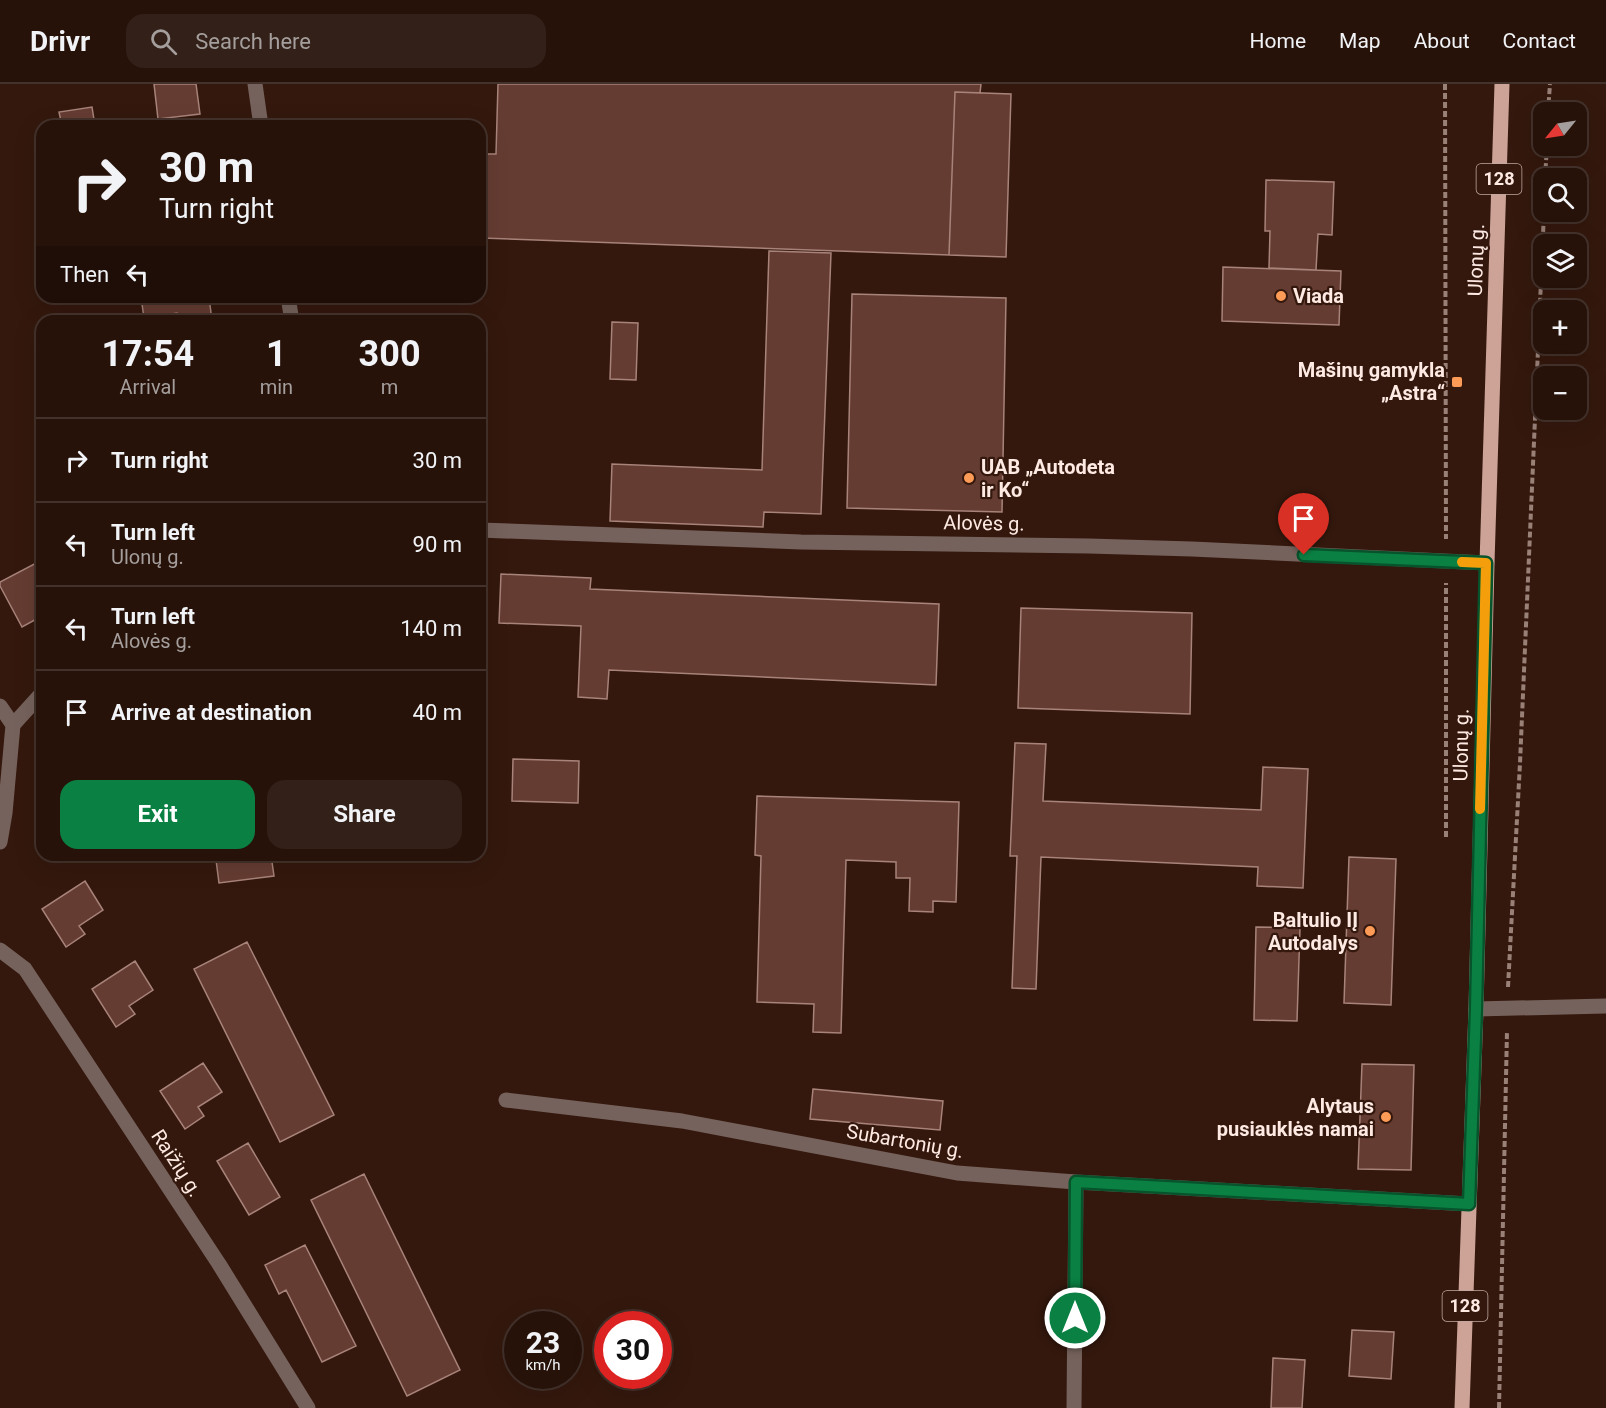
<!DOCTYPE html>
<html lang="en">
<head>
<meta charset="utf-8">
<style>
  :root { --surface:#27120a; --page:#332018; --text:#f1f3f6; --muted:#a49e9c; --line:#43322b; --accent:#0b8043 }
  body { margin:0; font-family:Roboto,sans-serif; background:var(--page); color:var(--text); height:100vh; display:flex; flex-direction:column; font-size:22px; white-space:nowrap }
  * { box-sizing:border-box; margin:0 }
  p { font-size:20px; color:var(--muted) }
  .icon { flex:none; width:33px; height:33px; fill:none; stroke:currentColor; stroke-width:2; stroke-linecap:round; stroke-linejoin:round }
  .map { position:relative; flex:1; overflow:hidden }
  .panel { position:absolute; left:36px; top:231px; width:450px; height:546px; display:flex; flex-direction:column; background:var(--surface); border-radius:18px; box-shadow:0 6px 24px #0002,0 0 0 2px var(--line) }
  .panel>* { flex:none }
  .guide { position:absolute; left:36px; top:36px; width:450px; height:183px; border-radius:18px; box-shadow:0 6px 24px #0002,0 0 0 2px var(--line); background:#27120a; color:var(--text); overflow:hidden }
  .needle { width:39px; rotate:240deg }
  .fabs { position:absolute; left:1533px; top:18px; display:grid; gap:12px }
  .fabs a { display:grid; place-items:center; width:54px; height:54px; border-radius:12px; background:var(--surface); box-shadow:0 6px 24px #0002,0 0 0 2px var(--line); font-size:30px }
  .speed { position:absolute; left:504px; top:1227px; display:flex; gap:12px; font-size:30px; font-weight:700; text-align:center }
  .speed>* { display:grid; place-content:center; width:78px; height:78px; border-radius:50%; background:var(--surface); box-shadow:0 6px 24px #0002,0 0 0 2px var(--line); line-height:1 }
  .speed small { font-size:15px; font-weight:400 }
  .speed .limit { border:9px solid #d22; background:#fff; color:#111 }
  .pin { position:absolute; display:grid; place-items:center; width:51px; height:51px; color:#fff; margin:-62px -26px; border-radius:50% 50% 50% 0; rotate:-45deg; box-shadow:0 0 6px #0007 }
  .pin .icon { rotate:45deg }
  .me { position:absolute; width:66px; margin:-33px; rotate:0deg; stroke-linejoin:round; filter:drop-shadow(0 0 4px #0008) }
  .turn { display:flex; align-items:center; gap:21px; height:126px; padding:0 24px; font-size:27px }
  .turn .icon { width:78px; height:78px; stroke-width:2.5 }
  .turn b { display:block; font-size:42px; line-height:51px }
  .then { display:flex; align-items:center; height:57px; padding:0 24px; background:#0003; gap:12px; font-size:22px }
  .eta { display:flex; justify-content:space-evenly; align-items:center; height:102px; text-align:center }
  .eta b { font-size:36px; font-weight:700; line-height:42px }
  .action { display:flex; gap:12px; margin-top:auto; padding:12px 24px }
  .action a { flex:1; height:69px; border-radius:18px; background:var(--accent); color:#fff; font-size:24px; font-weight:700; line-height:69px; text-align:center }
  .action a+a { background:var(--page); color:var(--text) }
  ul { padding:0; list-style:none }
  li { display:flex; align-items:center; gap:18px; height:84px; padding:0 24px; border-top:2px solid var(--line) }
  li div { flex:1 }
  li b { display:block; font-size:22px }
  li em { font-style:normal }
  header { display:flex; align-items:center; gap:36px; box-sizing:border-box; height:84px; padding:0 30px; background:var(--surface); border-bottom:2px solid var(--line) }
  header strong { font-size:28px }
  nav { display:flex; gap:33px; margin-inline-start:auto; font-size:21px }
  .search { width:420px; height:54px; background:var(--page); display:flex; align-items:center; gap:15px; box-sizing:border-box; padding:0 21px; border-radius:18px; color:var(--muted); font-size:22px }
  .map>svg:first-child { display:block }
  .building { fill:#653c32; stroke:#a8837a; stroke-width:1.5 }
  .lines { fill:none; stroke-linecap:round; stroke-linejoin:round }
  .path { stroke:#998178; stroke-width:4; stroke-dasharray:6 3; stroke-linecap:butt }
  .street { stroke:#76625c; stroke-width:15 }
  .primary { stroke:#cca396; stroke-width:15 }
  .route-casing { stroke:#07532c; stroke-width:15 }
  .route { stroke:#0b8043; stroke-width:10 }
  .slow { stroke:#f59e0b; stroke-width:10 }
  .poi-dot { fill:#fe9c57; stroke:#34180d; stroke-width:2 }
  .labels { text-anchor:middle; stroke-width:4.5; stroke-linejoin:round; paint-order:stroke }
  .shield { fill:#34180d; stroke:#c1aba3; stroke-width:1.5 }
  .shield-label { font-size:18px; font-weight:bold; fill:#feeae3 }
  .street-label { font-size:20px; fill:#feeae3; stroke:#34180d }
  .poi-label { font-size:20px; font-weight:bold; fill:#feeae3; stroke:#34180d; text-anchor:end }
</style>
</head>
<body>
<header>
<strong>Drivr</strong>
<div class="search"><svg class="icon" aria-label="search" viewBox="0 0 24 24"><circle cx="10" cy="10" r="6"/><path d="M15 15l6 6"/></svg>Search here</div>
<nav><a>Home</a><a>Map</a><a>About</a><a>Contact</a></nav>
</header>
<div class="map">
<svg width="1606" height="1324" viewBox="0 0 1606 1324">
  <rect width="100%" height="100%" fill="#34180d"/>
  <path class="building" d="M154,0H196L200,30L158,35Z
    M498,0H981L980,9L955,8L949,171L482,154L485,70H496Z
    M955,8L1011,10L1006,173L949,171Z
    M92,23L95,42H62L59,28Z
    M1266,96L1334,98L1332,151L1318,150L1316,186L1269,184L1270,147H1265Z
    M769,167L831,169L821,430L764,428L763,443L610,437L612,380L762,386Z
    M1223,183L1341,187L1339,241L1222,237Z
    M852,210L1006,214L1002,428L847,424Z
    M141,213H209L212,237H178L177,229L144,234Z
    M612,238L638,239L636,296L610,295Z
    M40,477L42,481V532L22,543L0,502V498Z
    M501,490L591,494L590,505L939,520L936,601L609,586L607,615L578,613L581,542L499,539Z
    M1021,524L1192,529L1190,630L1018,624Z
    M1015,659L1046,660L1043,717L1261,726L1263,683L1308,685L1303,804L1257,802L1258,783L1041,773L1036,905L1012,904L1017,772H1010Z
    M513,675L579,677L578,719L512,717Z
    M757,712L959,718L956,818L933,817V828L909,827L910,794H896V778L846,776L841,949L813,948L814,920L757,918L761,772L755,771Z
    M204,771H271L274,792L219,799L216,776L205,778Z
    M1349,773L1396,775L1391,921L1344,919Z
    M85,797L103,826L79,842L85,850L66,863L42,825Z
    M1256,843L1300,844L1297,937L1254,936Z
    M247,858L334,1031L280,1058L194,885Z
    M135,877L153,906L129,922L135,930L116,943L92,905Z
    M203,979L222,1008L198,1023L204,1032L185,1045L160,1007Z
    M1362,980L1414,981L1411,1086L1358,1085Z
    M813,1005L943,1017L940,1046L810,1035Z
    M248,1059L280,1113L249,1131L217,1077Z
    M364,1090L460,1286L407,1312L311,1116Z
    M305,1161L356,1262L322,1278L286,1206L279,1210L265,1181Z
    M1352,1246L1394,1248L1391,1295L1349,1292Z
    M1273,1274L1305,1276L1302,1324H1271Z"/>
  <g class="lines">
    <path class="path" d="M1445,0L1446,455
      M1548,28L1550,0
      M1545,94L1547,62
      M1446,753V499
      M1508,903L1520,679L1544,128
      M1499,1324L1507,947"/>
    <path class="street" d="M255,0L261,42
      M288,213L292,237
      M480,446L801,458L1089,462L1192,465L1487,479
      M0,622L13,641
      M0,758L5,729L13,641L42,609
      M0,866L25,885L219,1180L308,1324
      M1476,925L1606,922
      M506,1016L682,1037L957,1089L1076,1098L1469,1120
      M1074,1324L1076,1098"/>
    <path class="primary" d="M1462,1324L1476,925L1487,479L1502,0"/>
  </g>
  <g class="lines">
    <defs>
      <path id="route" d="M1075,1234L1076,1098L1469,1120L1476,925L1486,479L1304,471"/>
    </defs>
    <use href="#route" class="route-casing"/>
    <use href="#route" class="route"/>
    <path class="slow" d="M1462,478L1486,479L1480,725"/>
  </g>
  <g class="poi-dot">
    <circle cx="1281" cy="212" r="6"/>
    <rect x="1451" y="292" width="12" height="12" rx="3"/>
    <circle cx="969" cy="394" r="6"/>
    <circle cx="1370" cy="847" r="6"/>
    <circle cx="1386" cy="1033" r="6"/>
  </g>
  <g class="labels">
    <g class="shield">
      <rect x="1476.5" y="80" width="45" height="30" rx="4.5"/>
      <rect x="1442.5" y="1207" width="45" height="30" rx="4.5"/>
    </g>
    <g class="shield-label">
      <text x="1499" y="101">128</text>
      <text x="1465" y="1228">128</text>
    </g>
    <g class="street-label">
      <text transform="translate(1476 176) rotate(-88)" y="7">Ulonų g.</text>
      <text transform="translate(984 439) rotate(1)" y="7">Alovės g.</text>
      <text transform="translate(1461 661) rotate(-89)" y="7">Ulonų g.</text>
      <text transform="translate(905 1057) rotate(10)" y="7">Subartonių g.</text>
      <text transform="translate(177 1079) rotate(57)" y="7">Raižių g.</text>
    </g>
    <g class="poi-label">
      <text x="1293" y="219" text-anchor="start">Viada</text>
      <text x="1445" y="293">Mašinų gamykla<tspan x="1445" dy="23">„Astra“</tspan></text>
      <text x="981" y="390" text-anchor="start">UAB „Autodeta<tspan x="981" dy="23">ir Ko“</tspan></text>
      <text x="1358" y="843">Baltulio IĮ<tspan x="1358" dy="23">Autodalys</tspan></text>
      <text x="1374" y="1029">Alytaus<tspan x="1374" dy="23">pusiauklės namai</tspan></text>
    </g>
  </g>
</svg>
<div class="fabs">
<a><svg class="needle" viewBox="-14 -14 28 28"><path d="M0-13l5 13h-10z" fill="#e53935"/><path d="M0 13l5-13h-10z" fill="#a49e9c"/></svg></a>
<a><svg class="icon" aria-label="search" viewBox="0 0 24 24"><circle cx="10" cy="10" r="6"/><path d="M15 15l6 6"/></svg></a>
<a><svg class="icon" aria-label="layers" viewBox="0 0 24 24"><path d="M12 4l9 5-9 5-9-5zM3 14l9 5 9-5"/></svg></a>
<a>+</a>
<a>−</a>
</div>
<div class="speed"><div>23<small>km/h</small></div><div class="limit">30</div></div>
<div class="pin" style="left:1304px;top:471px;background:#d93025"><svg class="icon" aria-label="arrive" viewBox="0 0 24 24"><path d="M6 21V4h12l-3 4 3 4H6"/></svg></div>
<svg class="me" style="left:1075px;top:1234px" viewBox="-20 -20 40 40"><circle r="17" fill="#0b8043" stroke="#fff" stroke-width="3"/><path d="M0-11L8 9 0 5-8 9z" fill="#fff"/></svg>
<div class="guide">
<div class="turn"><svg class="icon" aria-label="right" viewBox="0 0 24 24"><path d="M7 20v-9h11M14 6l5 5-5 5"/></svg><div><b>30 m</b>Turn right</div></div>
<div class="then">Then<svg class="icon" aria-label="left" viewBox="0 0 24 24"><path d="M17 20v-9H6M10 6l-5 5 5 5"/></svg></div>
</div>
<section class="panel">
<div class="eta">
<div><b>17:54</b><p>Arrival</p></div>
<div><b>1</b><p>min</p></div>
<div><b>300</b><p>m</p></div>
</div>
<ul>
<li><svg class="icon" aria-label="right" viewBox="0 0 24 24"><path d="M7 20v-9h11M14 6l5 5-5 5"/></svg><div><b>Turn right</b></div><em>30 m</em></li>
<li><svg class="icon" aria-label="left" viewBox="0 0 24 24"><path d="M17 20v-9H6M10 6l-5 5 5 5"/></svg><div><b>Turn left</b><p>Ulonų g.</p></div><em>90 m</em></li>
<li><svg class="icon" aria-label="left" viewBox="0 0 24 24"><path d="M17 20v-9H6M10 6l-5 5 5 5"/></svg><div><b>Turn left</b><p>Alovės g.</p></div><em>140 m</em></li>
<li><svg class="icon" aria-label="arrive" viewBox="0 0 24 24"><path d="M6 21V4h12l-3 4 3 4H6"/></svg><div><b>Arrive at destination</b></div><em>40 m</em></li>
</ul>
<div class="action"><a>Exit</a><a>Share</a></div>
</section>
</div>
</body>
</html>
